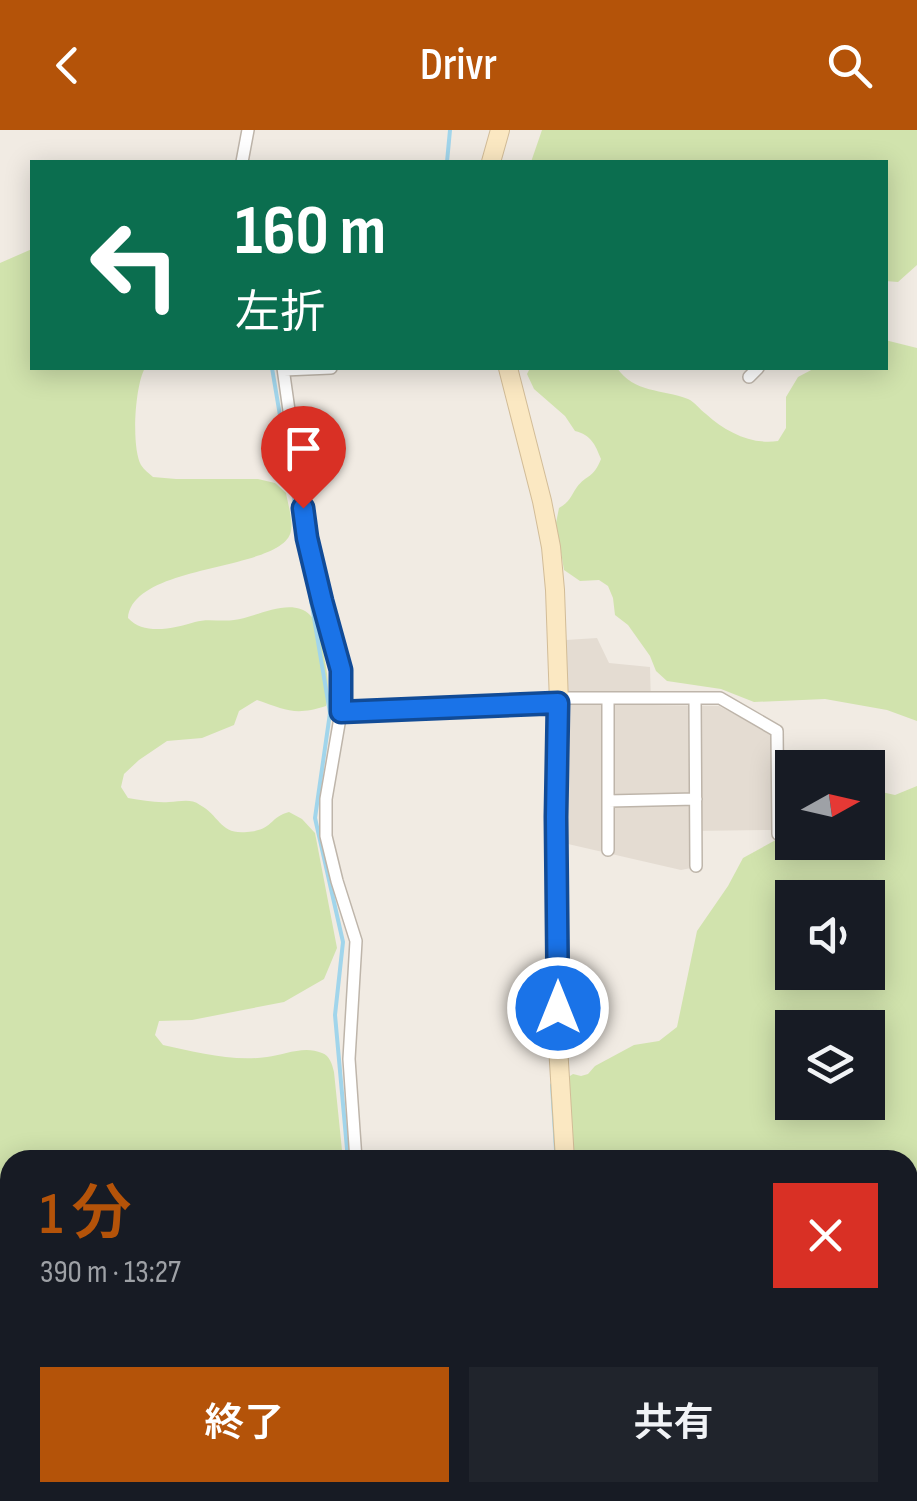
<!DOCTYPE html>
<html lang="ja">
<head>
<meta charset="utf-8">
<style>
  :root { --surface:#171b24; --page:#20242c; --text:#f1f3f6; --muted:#9ea1a6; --accent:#b45309 }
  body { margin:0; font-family:"Sofia Sans Condensed","Noto Sans JP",sans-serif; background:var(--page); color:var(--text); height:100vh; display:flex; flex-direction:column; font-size:38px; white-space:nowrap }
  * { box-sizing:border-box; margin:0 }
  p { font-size:32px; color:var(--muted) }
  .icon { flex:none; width:55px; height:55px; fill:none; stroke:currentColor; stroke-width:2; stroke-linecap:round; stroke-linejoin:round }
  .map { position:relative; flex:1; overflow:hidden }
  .side { position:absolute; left:0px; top:1020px; width:918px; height:352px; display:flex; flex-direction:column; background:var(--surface); border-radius:30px 30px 0 0; box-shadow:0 5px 25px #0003 }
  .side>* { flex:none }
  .banner { position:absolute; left:30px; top:30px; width:858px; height:210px; border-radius:0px; box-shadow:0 5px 25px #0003; background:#0b6e4f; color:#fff; overflow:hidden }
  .needle { width:65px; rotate:82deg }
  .tools { position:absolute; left:775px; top:620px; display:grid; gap:20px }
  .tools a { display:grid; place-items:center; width:110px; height:110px; border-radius:0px; background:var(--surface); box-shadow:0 5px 25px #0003; font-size:50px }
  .pin { position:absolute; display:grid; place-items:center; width:85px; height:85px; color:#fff; margin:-102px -42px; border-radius:50% 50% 50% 0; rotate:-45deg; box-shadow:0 0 10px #0007 }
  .pin .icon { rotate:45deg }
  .me { position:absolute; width:110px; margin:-55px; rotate:0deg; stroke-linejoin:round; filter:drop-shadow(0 0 8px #0008) }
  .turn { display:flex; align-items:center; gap:35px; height:210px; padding:0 40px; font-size:45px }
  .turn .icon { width:130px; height:130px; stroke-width:2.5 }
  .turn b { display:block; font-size:70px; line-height:85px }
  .round { display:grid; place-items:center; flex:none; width:105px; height:105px; border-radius:0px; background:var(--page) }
  .headline { display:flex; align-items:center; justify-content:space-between; height:170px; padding:0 40px }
  h1 { font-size:60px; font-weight:600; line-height:75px; color:var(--accent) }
  .action { display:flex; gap:20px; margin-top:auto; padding:20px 40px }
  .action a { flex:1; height:115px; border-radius:0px; background:var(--accent); color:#fff; font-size:40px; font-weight:600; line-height:115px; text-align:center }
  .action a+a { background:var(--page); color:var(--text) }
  header { display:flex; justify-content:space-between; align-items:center; height:130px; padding:0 40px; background:var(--accent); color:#fff; font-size:45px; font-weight:600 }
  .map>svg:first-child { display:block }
  .residential { fill:#e4dcd2 }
  .green { fill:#d1e3ad; fill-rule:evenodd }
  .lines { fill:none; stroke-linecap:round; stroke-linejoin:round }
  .stream { stroke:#a1d5eb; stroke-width:4 }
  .minor-casing { stroke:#beb5aa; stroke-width:14 }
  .secondary-casing { stroke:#d2bc97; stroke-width:20 }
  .path { stroke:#bcac98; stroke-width:2.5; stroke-dasharray:5 5; stroke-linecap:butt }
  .minor { stroke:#fff; stroke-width:11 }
  .secondary { stroke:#fbe8c2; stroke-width:18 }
  .route-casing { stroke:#114b97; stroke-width:25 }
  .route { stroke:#1a73e8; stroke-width:18 }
</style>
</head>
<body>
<header><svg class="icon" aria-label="back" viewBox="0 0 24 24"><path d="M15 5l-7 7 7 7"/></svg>Drivr<svg class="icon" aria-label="search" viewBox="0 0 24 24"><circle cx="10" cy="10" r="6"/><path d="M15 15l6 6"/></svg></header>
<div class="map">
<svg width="917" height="1371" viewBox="0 0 917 1371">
  <rect width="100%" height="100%" fill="#f1ebe3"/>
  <path class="residential" d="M597,508L609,533L650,537L651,575L719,576L772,604L771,700L692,701L691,738L681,740L568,714L566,510Z"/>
  <path class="green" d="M542,0H917V135L898,152L885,151V32H531Z
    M32,119V238H145C135,255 131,317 141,335C144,340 149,343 153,347L176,349H258L275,353L286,363C288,374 293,390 291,401C283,442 133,432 128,488C144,506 175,498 195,492C207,488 221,492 234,490C255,488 291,466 310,485C319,494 321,509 323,521C327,541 330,556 326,576C295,586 286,580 257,570L239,581L234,595L202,608L167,611L139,630L124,644L121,657L128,668C142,670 155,673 169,672C180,672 190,668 200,675C220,686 220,705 247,702C274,700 269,687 289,682L302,689L315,703L337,818L324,849L284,872L192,890L159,891L155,905L163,915C196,922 232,932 267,927C284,925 304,915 322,923C330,926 332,934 334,942L343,1030H10V1362L93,1363L91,1371H0V133Z
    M885,210L917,218V591L887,580L825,569L754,572L721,559L667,551L656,541L650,526L628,495L615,485L613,468L608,456L599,450L580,451L564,440L556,393L559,378C570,372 570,367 577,357C587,344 593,349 601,329C595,314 591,305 575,301L565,286L534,259L527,244L530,238H617C634,263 662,259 688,269C695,272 699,279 706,284C726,302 751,315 778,311L786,298V267L798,247L815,238H885Z
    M917,656V1371H699C679,1366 661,1371 642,1363L908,1362V1030H571L567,948L573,944L581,946L588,944L595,936L634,915L659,911L677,897L697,801L728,756L743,728L792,701V712H868V659L895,665ZM792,768H868V842H792ZM792,898H868V972H792Z
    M190,1362H379L384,1371H169Z"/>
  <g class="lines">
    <path class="stream" d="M447,32L450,0
      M272,238L330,583L315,688L343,812L335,885L348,1030
      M552,955L556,1020
      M616,1362L631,1365L639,1371
      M408,1371L478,1366"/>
    <defs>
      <path id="minor" d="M242,32L248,0
        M283,238L307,408L341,540V582L326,669V706L337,751L356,811L349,929L356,1030
        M284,240L331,238
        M749,247L758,238
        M558,568H720L777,601L778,704
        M608,568V720
        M695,568L696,736
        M341,582L559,573
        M608,671L696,669
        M392,1362L404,1371
        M156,1371L170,1362
        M479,1371L600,1363"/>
      <path id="secondary" d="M491,32L500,0
        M508,238L542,371L551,417L555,460L559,573L557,687L558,916L565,1030
        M600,1362L601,1371"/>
    </defs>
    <use href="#minor" class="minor-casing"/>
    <use href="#secondary" class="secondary-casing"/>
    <path class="path" d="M0,1280L10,1279
      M98,1371L102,1362"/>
    <use href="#minor" class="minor"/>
    <use href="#secondary" class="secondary"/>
  </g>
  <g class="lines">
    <defs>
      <path id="route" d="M303,378L307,408L322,471L341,540V582L558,573L556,687L558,878"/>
    </defs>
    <use href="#route" class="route-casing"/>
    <use href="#route" class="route"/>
  </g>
</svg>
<div class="tools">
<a><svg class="needle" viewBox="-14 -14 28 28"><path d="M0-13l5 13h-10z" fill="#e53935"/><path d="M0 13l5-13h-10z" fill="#9ea1a6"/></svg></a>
<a><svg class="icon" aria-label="sound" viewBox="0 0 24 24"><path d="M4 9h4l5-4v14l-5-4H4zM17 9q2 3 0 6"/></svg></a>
<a><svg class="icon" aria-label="layers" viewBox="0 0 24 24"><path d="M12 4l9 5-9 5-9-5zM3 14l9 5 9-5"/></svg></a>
</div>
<div class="pin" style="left:303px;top:378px;background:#d93025"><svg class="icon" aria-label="arrive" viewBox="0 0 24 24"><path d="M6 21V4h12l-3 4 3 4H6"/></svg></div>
<svg class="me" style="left:558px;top:878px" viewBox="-20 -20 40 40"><circle r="17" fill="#1a73e8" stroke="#fff" stroke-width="3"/><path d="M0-11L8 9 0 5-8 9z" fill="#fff"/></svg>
<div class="banner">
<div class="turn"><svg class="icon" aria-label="left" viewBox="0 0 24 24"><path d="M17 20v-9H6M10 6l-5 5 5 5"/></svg><div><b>160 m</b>左折</div></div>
</div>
<section class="side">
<div class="headline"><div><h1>1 分</h1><p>390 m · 13:27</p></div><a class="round" style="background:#d93025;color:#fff"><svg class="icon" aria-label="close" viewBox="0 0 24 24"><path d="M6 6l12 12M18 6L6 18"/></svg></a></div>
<div class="action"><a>終了</a><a>共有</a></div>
</section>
</div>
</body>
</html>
